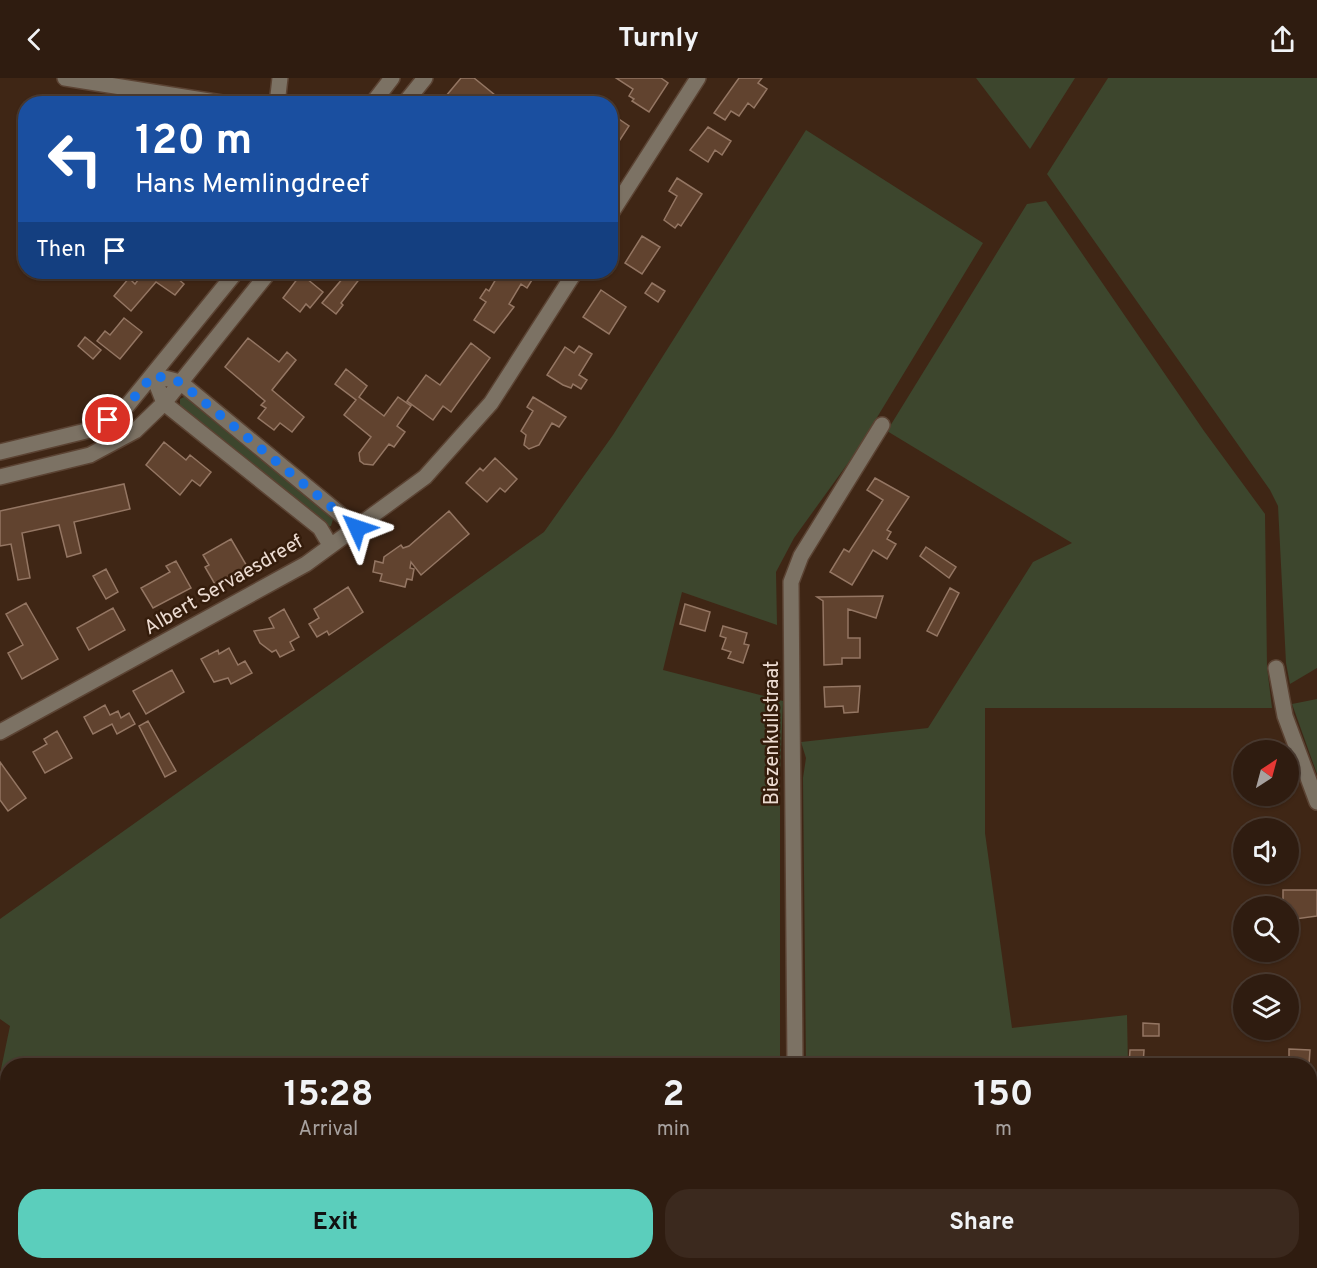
<!DOCTYPE html>
<html lang="en">
<head>
<meta charset="utf-8">
<style>
  :root { --surface:#2f1c10; --page:#3b291e; --text:#f1f3f6; --muted:#a7a19f; --line:#4a3a30; --accent:#5bcebc }
  body { margin:0; font-family:Overpass,sans-serif; background:var(--page); color:var(--text); height:100vh; display:flex; flex-direction:column; font-size:22px; white-space:nowrap }
  * { box-sizing:border-box; margin:0 }
  p { font-size:20px; color:var(--muted) }
  .icon { flex:none; width:33px; height:33px; fill:none; stroke:currentColor; stroke-width:2; stroke-linecap:round; stroke-linejoin:round }
  .map { position:relative; flex:1; overflow:hidden }
  .details { position:absolute; left:0px; top:980px; width:1317px; height:212px; display:flex; flex-direction:column; background:var(--surface); border-radius:24px 24px 0 0; box-shadow:0 2px 4px #0004,0 0 0 2px var(--line) }
  .details>* { flex:none }
  .hud { position:absolute; left:18px; top:18px; width:600px; height:183px; border-radius:24px; box-shadow:0 2px 4px #0004,0 0 0 2px var(--line); background:#1a4fa0; color:#fff; overflow:hidden }
  .needle { width:39px; rotate:36deg }
  .buttons { position:absolute; left:1233px; top:662px; display:grid; gap:12px }
  .buttons a { display:grid; place-items:center; width:66px; height:66px; border-radius:50%; background:var(--surface); box-shadow:0 2px 4px #0004,0 0 0 2px var(--line); font-size:30px }
  .pin { position:absolute; display:grid; place-items:center; width:51px; height:51px; color:#fff; margin:-26px; border:3px solid #fff; border-radius:50%; box-shadow:0 2px 6px #0007 }
  .me { position:absolute; width:66px; margin:-33px; rotate:312deg; stroke-linejoin:round; filter:drop-shadow(0 0 4px #0008) }
  .turn { display:flex; align-items:center; gap:21px; height:126px; padding:0 18px; font-size:27px }
  .turn .icon { width:78px; height:78px; stroke-width:2.5 }
  .turn b { display:block; font-size:42px; line-height:51px }
  .then { display:flex; align-items:center; height:57px; padding:0 18px; background:#0003; gap:12px; font-size:22px }
  .eta { display:flex; justify-content:space-evenly; align-items:center; height:102px; text-align:center }
  .eta b { font-size:36px; font-weight:700; line-height:42px }
  .action { display:flex; gap:12px; margin-top:auto; padding:12px 18px }
  .action a { flex:1; height:69px; border-radius:24px; background:var(--accent); color:#111; font-size:24px; font-weight:700; line-height:69px; text-align:center }
  .action a+a { background:var(--page); color:var(--text) }
  header { display:flex; justify-content:space-between; align-items:center; height:78px; padding:0 18px; background:var(--surface); font-size:27px; font-weight:700 }
  .map>svg:first-child { display:block }
  .green { fill:#3d462d }
  .building { fill:#61432f; stroke:#947663; stroke-width:1.5 }
  .lines { fill:none; stroke-linecap:round; stroke-linejoin:round }
  .minor-casing { stroke:#5b4333; stroke-width:18 }
  .minor { stroke:#7c7264; stroke-width:15 }
  .route { stroke:#1a73e8; stroke-width:10; stroke-dasharray:0 18 }
  .labels { text-anchor:middle; stroke-width:5; stroke-linejoin:round; paint-order:stroke }
  .street-label { font-size:20px; fill:#ecdbd1; stroke:#341c0b }
</style>
</head>
<body>
<header><svg class="icon" aria-label="back" viewBox="0 0 24 24"><path d="M15 5l-7 7 7 7"/></svg>Turnly<svg class="icon" aria-label="share" viewBox="0 0 24 24"><path d="M12 15V3M7 8l5-5 5 5M5 13v7h14v-7"/></svg></header>
<div class="map">
<svg width="1317" height="1190" viewBox="0 0 1317 1190">
  <rect width="100%" height="100%" fill="#3f2615"/>
  <path class="green" d="M976,0H1075L1030,71Z
    M1108,0H1317V590L1290,606L1286,585L1278,428L1270,412L1047,96Z
    M806,52L983,165L856,374L794,460L776,494L777,547L682,514L663,592L783,623L780,697V987H8L7,1037L0,1031V996L10,948L0,941V841L544,454L613,357Z
    M1046,123L1204,353L1265,436L1267,589L1272,630H985V755L1012,950L1127,937L1128,987H806L803,700L806,680L801,664L928,650L1033,484L1072,465L887,353L1027,126Z
    M184,319H189L334,438L331,448L327,449L180,329V321Z
    M1317,621V696L1292,626Z
    M596,1184H789V1190H598Z
    M858,1184H888L889,1190H804V1186L848,1187Z"/>
  <path class="building" d="M461,0H474L506,26H455L446,18Z
    M616,0H661L668,5L649,34L632,23L634,21L629,18L633,11Z
    M739,0H762L758,5L767,11L754,30L748,25L739,38L731,33L725,42L714,35Z
    M610,35L629,48L610,77Z
    M708,49L731,63L722,77L715,72L708,84L690,72Z
    M677,100L702,116L681,148L678,146L675,150L664,142L677,118L669,113Z
    M642,158L660,169L642,196L625,185Z
    M144,194H170L184,206L175,217L156,204L131,233L114,218L129,200L135,206Z
    M335,194H354L361,199L341,225L343,227L336,236L322,225L343,200Z
    M500,194H537L527,210L521,206L509,226L514,229L494,255L474,242L486,224L480,220L486,211L489,213Z
    M301,196L323,214L310,230L306,226L300,234L283,220Z
    M652,205L665,213L658,224L645,215Z
    M601,212L626,229L609,256L583,239Z
    M124,240L142,254L120,281L97,263L105,253L110,257Z
    M85,259L101,272L93,281L78,268Z
    M248,260L279,284L287,274L296,282L272,312L304,339L292,354L280,345L274,352L258,340L266,330L261,327L265,323L225,289Z
    M471,265L490,280L451,334L443,328L433,342L407,323L426,297L440,307Z
    M579,268L592,276L579,297L587,302L581,311L573,306L571,310L563,307L547,297L565,269L574,275Z
    M346,291L367,308L359,319L384,338L398,319L411,328L397,348L405,354L394,369L389,366L373,387L364,386L360,383L359,375L371,359L344,337L356,322L335,306Z
    M533,319L566,339L559,349L552,345L539,367L529,371L524,367L526,357L521,353L533,333L527,329Z
    M164,364L186,382L190,377L211,394L200,408L192,402L180,417L146,387Z
    M495,380L517,401L505,414L500,410L487,424L466,405L480,390L483,393Z
    M875,400L909,419L887,452L891,454L887,461L896,466L887,481L873,472L852,507L830,494L844,471L849,474L883,422L867,412Z
    M124,406L130,431L74,444L81,475L67,479L59,447L22,455L30,500L18,502L11,466L0,468V433Z
    M449,433L469,456L421,497L411,484L410,490L414,491L412,502L407,501L405,509L380,503L382,496L373,494L375,483L383,485L384,479L401,467L403,470L409,468Z
    M231,461L248,490L216,508L205,489L209,487L203,477Z
    M926,469L956,489L949,500L920,478Z
    M176,483L191,510L153,530L141,510L170,494L166,488Z
    M106,491L118,514L106,521L93,498Z
    M348,509L363,534L329,557L327,553L317,559L309,546L319,540L314,531Z
    M950,510L959,515L937,558L927,553Z
    M883,518L876,540L848,531V560H860V580H842V586L824,587L823,523L817,519Z
    M26,525L58,581L22,601L8,575L23,567L6,536Z
    M685,526L710,534L705,553L680,546Z
    M113,530L125,552L89,572L77,550Z
    M284,531L299,559L290,564L294,572L280,579L276,572L272,574L260,565L254,553L274,550L269,540Z
    M723,548L747,555L744,566L749,567L743,585L728,580L731,574L722,571L726,560L720,558Z
    M229,570L238,587L245,583L252,595L231,606L228,600L214,604L201,581L218,572L219,576Z
    M172,592L184,614L146,636L133,613Z
    M860,608L858,634L844,635L843,628L825,629L824,609Z
    M105,627L110,637L118,633L121,640L129,635L135,646L117,656L112,646L93,656L84,639Z
    M148,643L176,693L165,699L139,648Z
    M57,653L72,680L45,695L33,674L47,666L44,661Z
    M0,684L26,720L8,733L0,722Z
    M1283,812H1317V838L1288,842V828H1283Z
    M1143,945L1159,946V958H1143Z
    M1289,971L1310,972L1309,987H1289Z
    M1130,972H1144L1143,987H1129Z"/>
  <g class="lines">
    <defs>
      <path id="minor" d="M65,0L228,26
        M277,26L280,0
        M372,26L392,0
        M404,26L425,0
        M610,137L698,0
        M153,297L180,304L357,450
        M153,297L164,325L320,450L330,467
        M0,374L86,353L127,328L236,194
        M0,399L90,377L135,353L164,325L269,194
        M1276,590L1285,638L1317,724
        M0,654L306,486L425,399L491,325L575,194
        M795,987L791,504L801,478L882,347
        M1310,1142L1317,1135
        M797,1184V1190
        M1306,1184V1190
        M489,1190L491,1184
        M1223,1190L1242,1184"/>
    </defs>
    <use href="#minor" class="minor-casing"/>
    <use href="#minor" class="minor"/>
  </g>
  <g class="lines">
    <path class="route" d="M108,342L127,328L153,297L180,304L357,450"/>
  </g>
  <g class="labels">
    <g class="street-label">
      <text transform="translate(223 506) rotate(-30)" y="7">Albert Servaesdreef</text>
      <text transform="translate(771 655) rotate(-90)" y="7">Biezenkuilstraat</text>
    </g>
  </g>
</svg>
<div class="buttons">
<a><svg class="needle" viewBox="-14 -14 28 28"><path d="M0-13l5 13h-10z" fill="#e53935"/><path d="M0 13l5-13h-10z" fill="#a7a19f"/></svg></a>
<a><svg class="icon" aria-label="sound" viewBox="0 0 24 24"><path d="M4 9h4l5-4v14l-5-4H4zM17 9q2 3 0 6"/></svg></a>
<a><svg class="icon" aria-label="search" viewBox="0 0 24 24"><circle cx="10" cy="10" r="6"/><path d="M15 15l6 6"/></svg></a>
<a><svg class="icon" aria-label="layers" viewBox="0 0 24 24"><path d="M12 4l9 5-9 5-9-5zM3 14l9 5 9-5"/></svg></a>
</div>
<div class="pin" style="left:108px;top:342px;background:#d93025"><svg class="icon" aria-label="arrive" viewBox="0 0 24 24"><path d="M6 21V4h12l-3 4 3 4H6"/></svg></div>
<svg class="me" style="left:357px;top:450px" viewBox="-20 -20 40 40"><path d="M0-17L14 15 0 8-14 15z" fill="#1a73e8" stroke="#fff" stroke-width="4"/></svg>
<div class="hud">
<div class="turn"><svg class="icon" aria-label="left" viewBox="0 0 24 24"><path d="M17 20v-9H6M10 6l-5 5 5 5"/></svg><div><b>120 m</b>Hans Memlingdreef</div></div>
<div class="then">Then<svg class="icon" aria-label="arrive" viewBox="0 0 24 24"><path d="M6 21V4h12l-3 4 3 4H6"/></svg></div>
</div>
<section class="details">
<div class="eta">
<div><b>15:28</b><p>Arrival</p></div>
<div><b>2</b><p>min</p></div>
<div><b>150</b><p>m</p></div>
</div>
<div class="action"><a>Exit</a><a>Share</a></div>
</section>
</div>
</body>
</html>
